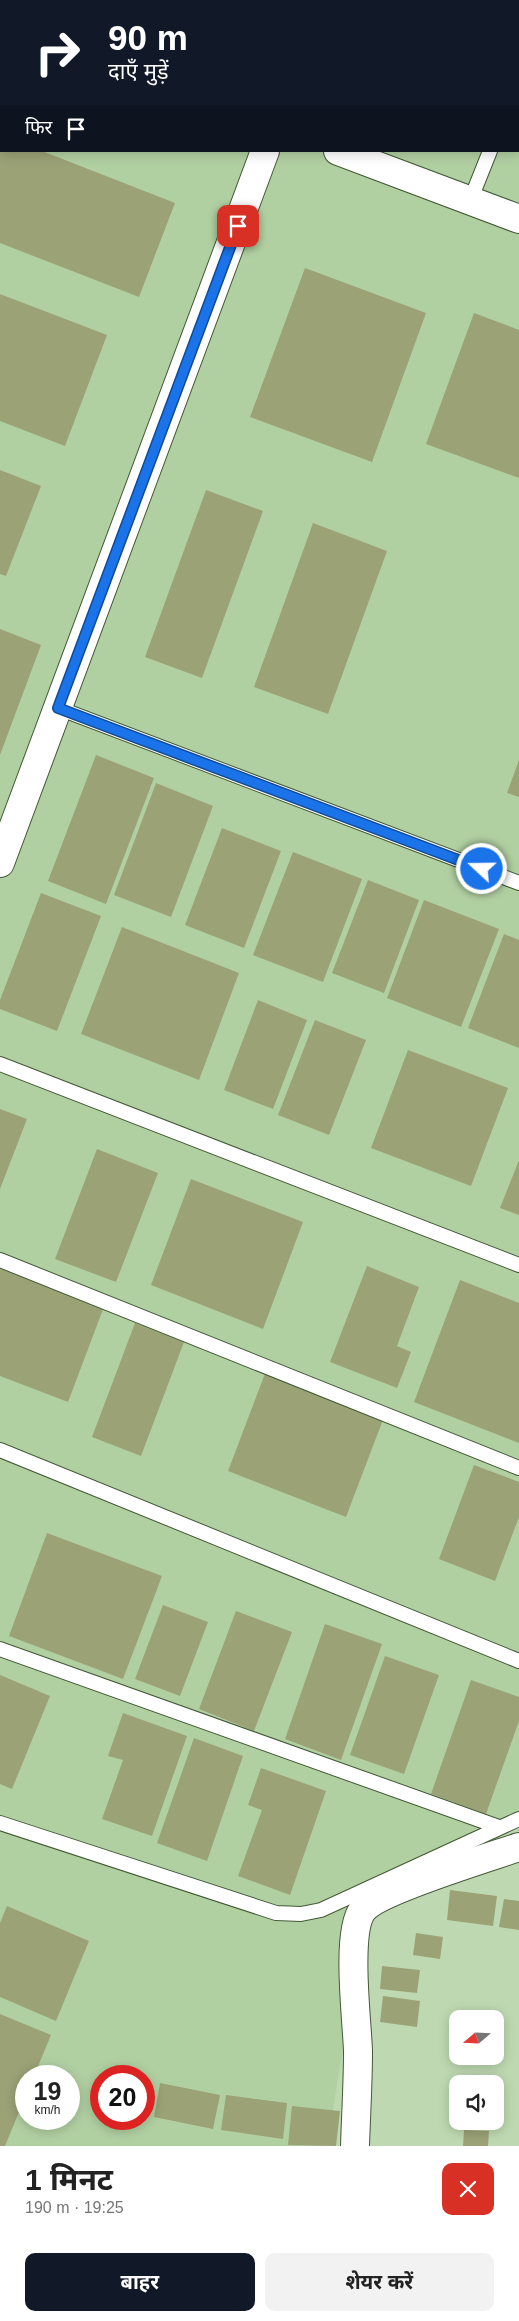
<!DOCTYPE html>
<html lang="hi">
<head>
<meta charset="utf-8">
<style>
  :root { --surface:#fff; --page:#f2f2f2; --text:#222; --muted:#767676; --accent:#111827 }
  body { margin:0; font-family:Helvetica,"Noto Sans Devanagari",sans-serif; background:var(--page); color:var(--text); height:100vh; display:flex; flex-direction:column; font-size:19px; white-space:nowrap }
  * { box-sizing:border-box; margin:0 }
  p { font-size:16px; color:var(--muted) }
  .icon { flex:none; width:28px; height:28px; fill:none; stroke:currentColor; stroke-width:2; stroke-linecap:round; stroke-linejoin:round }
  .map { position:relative; height:2146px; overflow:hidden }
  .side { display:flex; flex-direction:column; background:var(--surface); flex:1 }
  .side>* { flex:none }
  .hud { position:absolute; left:0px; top:0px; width:520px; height:152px; box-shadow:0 2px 12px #0003; background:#111827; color:#fff; overflow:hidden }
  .needle { width:32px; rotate:251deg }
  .buttons { position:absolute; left:449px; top:2010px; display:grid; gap:10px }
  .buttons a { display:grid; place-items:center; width:55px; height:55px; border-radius:10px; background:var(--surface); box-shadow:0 2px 12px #0003; font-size:25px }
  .speed { position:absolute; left:15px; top:2065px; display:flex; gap:10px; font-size:25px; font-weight:700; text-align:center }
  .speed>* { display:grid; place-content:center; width:65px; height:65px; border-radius:50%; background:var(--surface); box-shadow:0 2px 12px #0003; line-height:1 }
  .speed small { font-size:12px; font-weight:400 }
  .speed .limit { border:8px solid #d22; background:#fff; color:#111 }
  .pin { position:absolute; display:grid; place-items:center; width:42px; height:42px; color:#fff; margin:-21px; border-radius:10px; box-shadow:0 2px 8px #0006 }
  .me { position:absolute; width:55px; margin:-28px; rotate:291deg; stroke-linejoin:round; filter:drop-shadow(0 0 4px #0008) }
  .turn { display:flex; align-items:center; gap:18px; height:105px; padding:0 25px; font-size:22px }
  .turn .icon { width:65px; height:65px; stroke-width:2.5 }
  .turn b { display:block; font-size:35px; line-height:42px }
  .then { display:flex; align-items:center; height:48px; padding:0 25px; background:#0003; gap:10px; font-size:19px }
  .round { display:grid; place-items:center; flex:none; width:52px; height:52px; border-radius:10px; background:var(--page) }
  .headline { display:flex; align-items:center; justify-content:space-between; height:85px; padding:0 25px }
  h1 { font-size:30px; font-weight:700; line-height:38px }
  .action { display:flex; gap:10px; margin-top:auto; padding:10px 25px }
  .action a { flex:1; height:58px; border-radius:10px; background:var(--accent); color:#fff; font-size:20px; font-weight:700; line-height:58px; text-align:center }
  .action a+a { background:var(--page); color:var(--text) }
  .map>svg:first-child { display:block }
  .built { fill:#b1d0a2; fill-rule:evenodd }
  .building { fill:#9ba276 }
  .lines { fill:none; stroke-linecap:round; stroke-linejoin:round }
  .service-casing { stroke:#425936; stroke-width:16 }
  .minor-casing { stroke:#425936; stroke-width:30 }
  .tertiary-casing { stroke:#425936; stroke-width:30 }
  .service { stroke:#fff; stroke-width:14 }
  .minor { stroke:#fff; stroke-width:28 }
  .tertiary { stroke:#fff; stroke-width:28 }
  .route-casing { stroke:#114b97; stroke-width:12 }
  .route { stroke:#1a73e8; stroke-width:9 }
</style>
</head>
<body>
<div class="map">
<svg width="519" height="2146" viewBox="0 0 519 2146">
  <rect width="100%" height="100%" fill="#bed9b1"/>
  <path class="built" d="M0,0H519V1818L365,1914L327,2146H0ZM1,1H519V151H1ZM26,2076H69V2119H26ZM101,2076H144V2119H101Z"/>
  <path class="building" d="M0,151H42L175,203L139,297L0,243Z
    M305,268L426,313L372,462L250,417Z
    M0,294L107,335L65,446L0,421Z
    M474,313L519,330V478L426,444Z
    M0,470L41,486L6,576L0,574Z
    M206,490L263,511L202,678L145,657Z
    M313,523L387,551L328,714L254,687Z
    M0,629L41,645L0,755Z
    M96,755L154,778L106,904L48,881Z
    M519,760V797L507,793Z
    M156,783L213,806L171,917L114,895Z
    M222,828L281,851L244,948L185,925Z
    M293,852L362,879L323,982L253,955Z
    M368,880L419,900L384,993L332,973Z
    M41,893L101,916L57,1031L0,1009V1000Z
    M424,900L499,929L461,1027L387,998Z
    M122,927L239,973L199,1080L81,1034Z
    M504,934L519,940V1048L468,1028Z
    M258,1000L307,1020L273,1109L224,1090Z
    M315,1020L366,1040L329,1135L278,1115Z
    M408,1050L508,1088L471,1186L371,1148Z
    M0,1109L27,1119L0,1189Z
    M97,1149L158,1173L116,1282L55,1259Z
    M519,1160V1215L500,1208Z
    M191,1179L303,1222L263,1329L151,1285Z
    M0,1264L105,1304L68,1402L0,1376Z
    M367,1266L419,1287L397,1346L411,1352L397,1388L330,1362Z
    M460,1280L519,1303V1443L414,1402Z
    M135,1323L184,1342L141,1456L92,1437Z
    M266,1371L384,1417L346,1517L228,1471Z
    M474,1465L519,1482V1517L495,1581L439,1559Z
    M47,1533L162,1576L123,1679L9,1636Z
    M163,1605L208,1622L180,1696L135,1679Z
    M236,1611L292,1632L254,1731L199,1709Z
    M325,1624L382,1644L341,1760L285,1739Z
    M385,1656L439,1675L404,1774L350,1755Z
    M0,1675L50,1696L12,1789L0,1784Z
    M471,1680L519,1697V1721L486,1814L431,1794Z
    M123,1713L187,1736L152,1836L102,1819L123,1760L108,1756Z
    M194,1738L243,1756L207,1861L157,1843Z
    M261,1768L326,1791L290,1895L238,1876L262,1810L248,1805Z
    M450,1890L497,1896L493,1926L447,1920Z
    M504,1899L519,1901V1930L499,1927Z
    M7,1906L89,1941L56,2021L0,1997V1923Z
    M416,1933L443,1937L440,1959L413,1955Z
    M382,1966L420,1970L417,1993L380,1989Z
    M383,1996L420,2001L417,2027L380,2022Z
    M0,2014L51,2035L34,2076H26V2095L5,2146H0Z
    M160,2083L220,2095L213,2129L154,2117Z
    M226,2095L287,2103L283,2139L221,2130Z
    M292,2106L340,2111L336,2146L288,2145Z
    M464,2130L489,2131L488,2146H463Z"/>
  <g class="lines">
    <defs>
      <path id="service" d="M390,1L391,0
        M519,82V81
        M470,201L490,151
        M58,708L519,883
        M0,1064L519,1265
        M0,1260L519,1468
        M0,1450L519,1661
        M0,1649L499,1827
        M0,1823L276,1913L301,1914L321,1910L519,1819"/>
      <path id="minor" d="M355,2146C356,2114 358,2083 358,2051C357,2021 346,1934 362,1911C376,1891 490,1857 519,1847"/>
      <path id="tertiary" d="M0,24L1,25
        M338,151L519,219
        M0,863L265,151"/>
    </defs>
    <use href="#service" class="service-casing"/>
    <use href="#minor" class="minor-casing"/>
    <use href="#tertiary" class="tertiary-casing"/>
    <use href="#service" class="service"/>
    <use href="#minor" class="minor"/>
    <use href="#tertiary" class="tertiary"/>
  </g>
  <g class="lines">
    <defs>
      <path id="route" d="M238,226L58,708L482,869"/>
    </defs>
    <use href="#route" class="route-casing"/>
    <use href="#route" class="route"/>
  </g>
</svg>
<div class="buttons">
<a><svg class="needle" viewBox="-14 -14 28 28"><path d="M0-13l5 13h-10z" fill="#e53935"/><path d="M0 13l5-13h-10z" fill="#767676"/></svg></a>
<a><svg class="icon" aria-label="sound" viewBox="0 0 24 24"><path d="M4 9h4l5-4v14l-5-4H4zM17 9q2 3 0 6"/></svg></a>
</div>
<div class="speed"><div>19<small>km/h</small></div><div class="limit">20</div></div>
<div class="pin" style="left:238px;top:226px;background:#d93025"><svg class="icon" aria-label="arrive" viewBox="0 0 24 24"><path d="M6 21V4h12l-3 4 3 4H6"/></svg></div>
<svg class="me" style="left:482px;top:869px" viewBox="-20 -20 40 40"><circle r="17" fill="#1a73e8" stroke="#fff" stroke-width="3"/><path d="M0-11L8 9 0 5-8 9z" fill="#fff"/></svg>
<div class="hud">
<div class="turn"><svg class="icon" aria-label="right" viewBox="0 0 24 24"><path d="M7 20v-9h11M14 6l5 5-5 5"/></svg><div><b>90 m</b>दाएँ मुड़ें</div></div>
<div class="then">फिर<svg class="icon" aria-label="arrive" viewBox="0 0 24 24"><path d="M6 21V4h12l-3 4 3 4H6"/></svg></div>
</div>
</div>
<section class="side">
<div class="headline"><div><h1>1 मिनट</h1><p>190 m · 19:25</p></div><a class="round" style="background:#d93025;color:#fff"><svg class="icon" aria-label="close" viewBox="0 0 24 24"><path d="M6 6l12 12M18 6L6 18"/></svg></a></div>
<div class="action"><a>बाहर</a><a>शेयर करें</a></div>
</section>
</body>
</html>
